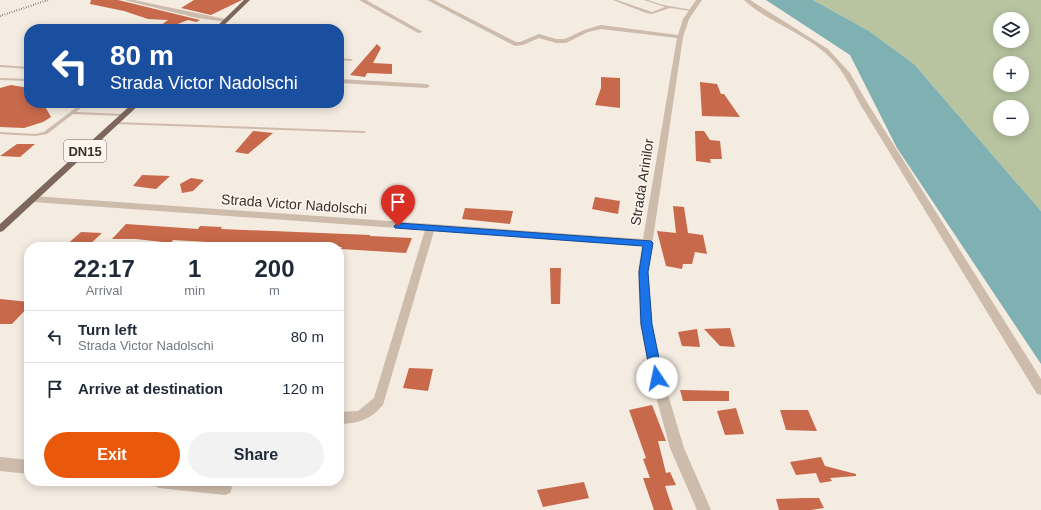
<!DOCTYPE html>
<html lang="en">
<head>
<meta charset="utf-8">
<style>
  :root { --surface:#fff; --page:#f2f2f3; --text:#1f2937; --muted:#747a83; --line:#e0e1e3; --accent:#ea580c }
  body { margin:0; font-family:Helvetica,sans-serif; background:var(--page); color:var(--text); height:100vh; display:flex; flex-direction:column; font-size:15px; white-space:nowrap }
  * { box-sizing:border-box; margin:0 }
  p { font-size:13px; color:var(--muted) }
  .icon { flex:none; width:22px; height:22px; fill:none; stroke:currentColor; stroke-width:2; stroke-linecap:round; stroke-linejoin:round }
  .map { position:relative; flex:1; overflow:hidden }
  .details { position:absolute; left:24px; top:242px; width:320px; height:244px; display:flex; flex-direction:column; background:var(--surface); border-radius:16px; box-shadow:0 2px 10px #0003 }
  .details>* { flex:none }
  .banner { position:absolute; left:24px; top:24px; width:320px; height:84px; border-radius:16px; box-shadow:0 2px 10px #0003; background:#1a4fa0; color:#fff; overflow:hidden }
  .tools { position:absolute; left:993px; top:12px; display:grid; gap:8px }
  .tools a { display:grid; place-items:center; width:36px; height:36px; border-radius:50%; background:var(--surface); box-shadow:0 2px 10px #0003; font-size:20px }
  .pin { position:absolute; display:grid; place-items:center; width:34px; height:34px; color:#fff; margin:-41px -17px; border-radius:50% 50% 50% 0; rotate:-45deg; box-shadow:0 0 4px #0007 }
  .pin .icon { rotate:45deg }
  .me { position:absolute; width:44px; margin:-22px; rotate:349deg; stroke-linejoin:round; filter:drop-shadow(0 0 3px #0008) }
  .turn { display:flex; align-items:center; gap:14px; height:84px; padding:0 20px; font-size:18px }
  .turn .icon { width:52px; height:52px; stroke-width:2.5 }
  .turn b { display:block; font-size:28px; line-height:34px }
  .eta { display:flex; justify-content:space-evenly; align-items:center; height:68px; text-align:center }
  .eta b { font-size:24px; font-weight:700; line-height:28px }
  .primary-button { display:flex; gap:8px; margin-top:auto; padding:8px 20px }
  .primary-button a { flex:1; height:46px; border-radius:24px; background:var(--accent); color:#fff; font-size:16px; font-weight:700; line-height:46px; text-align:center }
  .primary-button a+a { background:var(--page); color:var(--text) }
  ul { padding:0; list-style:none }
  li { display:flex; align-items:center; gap:12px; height:52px; padding:0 20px; border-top:1px solid var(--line) }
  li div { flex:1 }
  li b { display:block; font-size:15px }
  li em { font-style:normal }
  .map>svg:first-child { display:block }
  .green { fill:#b8c4a0; fill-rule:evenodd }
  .water { fill:#7fb0b2 }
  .building { fill:#c8694b }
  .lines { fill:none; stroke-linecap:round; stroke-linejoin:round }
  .service { fill:#cdbbac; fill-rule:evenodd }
  .minor { fill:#cdbbac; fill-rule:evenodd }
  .primary { fill:#7d675c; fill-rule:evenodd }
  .rail { stroke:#3b302b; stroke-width:2; stroke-dasharray:0.5 2; stroke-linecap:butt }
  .route { fill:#1a73e8; stroke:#114b97 }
  .labels { text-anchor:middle; stroke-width:3.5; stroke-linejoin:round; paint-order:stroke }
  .shield { fill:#fbf5ee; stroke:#756b66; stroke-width:1 }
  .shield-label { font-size:13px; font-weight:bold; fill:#3b302b }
  .street-label { font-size:14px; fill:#3b302b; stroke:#fbf5ee }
</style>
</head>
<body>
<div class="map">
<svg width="1041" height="510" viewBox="0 0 1041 510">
  <rect width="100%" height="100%" fill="#f4ebe1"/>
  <path class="green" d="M813,0H1041V211L914,64L869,31ZM1000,19H1022V41H1000ZM1000,63H1022V85H1000ZM1000,107H1022V129H1000Z"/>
  <path class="water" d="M766,0H813L869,31L914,64L1041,211V364L897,148L850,55Z"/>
  <path class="building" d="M91,0H118L200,20L196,22L188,20L165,29H156L168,20L148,19L124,11L90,4Z
    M194,0H242L211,15L181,8Z
    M377,44L381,48L373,63L392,64V74L367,73L365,77L350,75Z
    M601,77L620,78V108L595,105L601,88Z
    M700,82L717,84L721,94H724L740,117L702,116Z
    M11,85L29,88V103H43L51,117L43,122L24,128L0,127V88Z
    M253,131L273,133L248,154L235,152Z
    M695,131H704L710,140L720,141L722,159H710L711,163L696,161Z
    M17,144H35L20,157L0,156Z
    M142,175L170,176L156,189L133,186Z
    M191,178L204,180L193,191L182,193L180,184Z
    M595,197L620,201L618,214L592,209Z
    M673,206L684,207L688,233L703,235L707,254L695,252L692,264H683L682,269L666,266L657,231L676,233Z
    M465,208L513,211L510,224L462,219Z
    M126,224L198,229L200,226L222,227L221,229L370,235V236L412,238L406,253L341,249L342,247L246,245L243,247L224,245L225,243L173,240L171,243L136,239H112Z
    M81,232L102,233L87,247H64Z
    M550,268H561L560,304H551Z
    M0,299L29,302V306L12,324H0Z
    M730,328L735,347L720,346L704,329Z
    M697,329L700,347L682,346L678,332Z
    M409,368L433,369L428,391L403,388Z
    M680,390L729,391V401H683Z
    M652,405L666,441H658L666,473L670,472L676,485L665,486L673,510H654L643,478H650L643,459L646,458L629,410Z
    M736,408L744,434L725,435L717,411Z
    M780,410H808L817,431L786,430Z
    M821,457L825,466L856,474V476L830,478L832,481L820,483L816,473L796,475L790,462Z
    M584,482L589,498L543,507L537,490Z
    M804,498H819L824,508L811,510H779L776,499Z"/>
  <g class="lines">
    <path class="service" d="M613,0H617L652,12L665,7L644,0H648L663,5L693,10L691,11L670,8L652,14L646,13Z
      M339,58L351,59L353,60L351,61L339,60Z
      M0,65L29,67V69L0,67Z
      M0,78L29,79V81L0,80Z
      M82,103H87L76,112L124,114L126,115L124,116L73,114L47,134L35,136L0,134V132L35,134L44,132Z
      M114,122L364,131L366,132L364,133L115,124H114Z"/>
    <path class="minor" d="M124,0H134L230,20L227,22L197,18Z
      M359,0H366L423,32L418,33Z
      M427,0H434L516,42H520L539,34L556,39H565L584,30L601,25L678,35L683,19L696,0H702L689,19L683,37L648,272L652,324L663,378L684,448L711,510H697L670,448L651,378L640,324L638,272L642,246L434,231L383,405C371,419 358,424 339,424V412L358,411L374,398L425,230L33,202L29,199L33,196L643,239L677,38L601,29L588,32L566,43H556L539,38L523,45L515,46Z
      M744,0H750L828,49L850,73L868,104L1041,379V395L1037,394L860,104C850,85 841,66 824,52C801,32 766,21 744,0Z
      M339,79L427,84L430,86L427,88L339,83Z
      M0,457L29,460V474L0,471Z
      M152,481H225L230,483L232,488L230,493L225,495L159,488L154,486Z"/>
    <path class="primary" d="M244,0H250L220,29H214Z
      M133,103H141L3,231L0,232V224Z"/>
    <path class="rail" d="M0,16L48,0"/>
  </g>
  <path class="route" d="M398,223L651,241L653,243L648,272L652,324L663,378L661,381H653L651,378L641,324L639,272L643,246L395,228L394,226Z"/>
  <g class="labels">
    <rect class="shield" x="64" y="140" width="42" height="22" rx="3"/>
    <g class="shield-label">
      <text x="85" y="156">DN15</text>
    </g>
    <g class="street-label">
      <text transform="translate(642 182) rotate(-81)" y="5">Strada Arinilor</text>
      <text transform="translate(294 204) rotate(4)" y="5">Strada Victor Nadolschi</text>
    </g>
  </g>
</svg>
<div class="tools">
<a><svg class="icon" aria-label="layers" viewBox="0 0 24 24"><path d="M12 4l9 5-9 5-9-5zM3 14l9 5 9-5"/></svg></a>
<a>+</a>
<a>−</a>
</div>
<div class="pin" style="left:398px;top:226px;background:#d93025"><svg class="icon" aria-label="arrive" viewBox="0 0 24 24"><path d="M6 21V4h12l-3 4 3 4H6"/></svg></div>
<svg class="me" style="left:657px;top:378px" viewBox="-20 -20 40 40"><circle r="19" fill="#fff"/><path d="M0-13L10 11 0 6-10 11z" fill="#1a73e8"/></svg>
<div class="banner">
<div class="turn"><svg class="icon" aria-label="left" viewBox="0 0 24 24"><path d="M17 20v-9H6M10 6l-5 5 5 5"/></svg><div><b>80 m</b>Strada Victor Nadolschi</div></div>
</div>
<section class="details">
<div class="eta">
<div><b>22:17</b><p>Arrival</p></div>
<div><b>1</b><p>min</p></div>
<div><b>200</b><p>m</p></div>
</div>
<ul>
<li><svg class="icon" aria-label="left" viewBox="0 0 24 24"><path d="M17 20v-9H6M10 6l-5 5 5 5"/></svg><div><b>Turn left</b><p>Strada Victor Nadolschi</p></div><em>80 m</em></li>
<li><svg class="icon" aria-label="arrive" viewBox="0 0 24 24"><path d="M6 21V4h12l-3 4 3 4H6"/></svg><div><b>Arrive at destination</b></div><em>120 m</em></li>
</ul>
<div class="primary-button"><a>Exit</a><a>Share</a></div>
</section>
</div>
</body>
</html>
